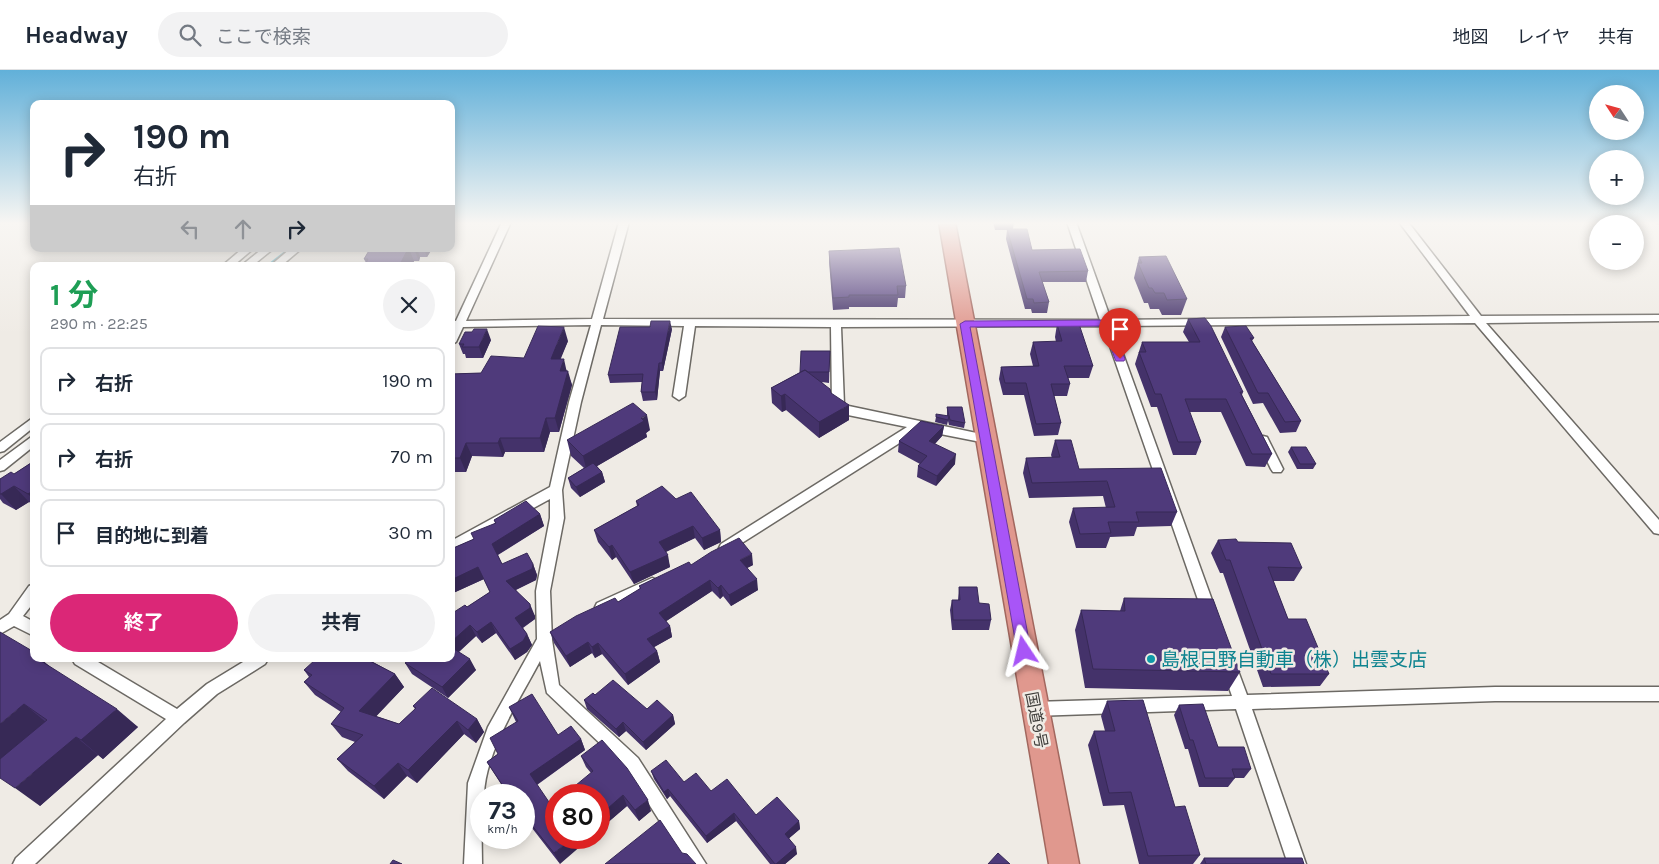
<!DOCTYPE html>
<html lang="ja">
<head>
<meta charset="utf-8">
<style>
  :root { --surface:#fff; --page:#f2f2f3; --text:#1f2937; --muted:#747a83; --line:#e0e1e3; --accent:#db2777 }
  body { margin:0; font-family:Karla,"Noto Sans JP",sans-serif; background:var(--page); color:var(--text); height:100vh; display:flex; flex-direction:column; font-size:19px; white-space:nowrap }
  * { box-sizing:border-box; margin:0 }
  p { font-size:16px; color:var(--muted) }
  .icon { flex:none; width:28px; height:28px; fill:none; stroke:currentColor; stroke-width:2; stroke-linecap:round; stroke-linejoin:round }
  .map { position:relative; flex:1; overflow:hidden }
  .side { position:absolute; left:30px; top:192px; width:425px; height:400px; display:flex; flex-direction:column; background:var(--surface); border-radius:10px; box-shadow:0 2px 12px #0003 }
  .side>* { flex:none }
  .banner { position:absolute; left:30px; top:30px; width:425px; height:152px; border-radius:10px; box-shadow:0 2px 12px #0003; background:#fff; color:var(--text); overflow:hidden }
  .needle { width:32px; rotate:306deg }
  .tools { position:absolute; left:1589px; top:15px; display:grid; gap:10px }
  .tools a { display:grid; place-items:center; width:55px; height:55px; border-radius:50%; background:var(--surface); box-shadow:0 2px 12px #0003; font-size:25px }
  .speed { position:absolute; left:470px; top:714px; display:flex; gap:10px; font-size:25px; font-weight:700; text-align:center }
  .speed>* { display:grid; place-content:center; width:65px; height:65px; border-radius:50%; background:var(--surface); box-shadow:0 2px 12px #0003; line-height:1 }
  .speed small { font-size:12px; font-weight:400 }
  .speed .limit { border:8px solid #d22; background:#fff; color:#111 }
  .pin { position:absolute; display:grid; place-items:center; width:42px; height:42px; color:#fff; margin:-51px -21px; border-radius:50% 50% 50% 0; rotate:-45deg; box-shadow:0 0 5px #0007 }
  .pin .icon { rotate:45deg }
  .me { position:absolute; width:55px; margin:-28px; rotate:350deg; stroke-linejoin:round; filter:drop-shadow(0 0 4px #0008) }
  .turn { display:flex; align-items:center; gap:18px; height:105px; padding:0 20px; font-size:22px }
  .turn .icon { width:65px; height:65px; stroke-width:2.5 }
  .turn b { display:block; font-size:35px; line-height:42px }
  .lanes { display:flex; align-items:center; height:48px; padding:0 20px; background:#0003; justify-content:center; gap:25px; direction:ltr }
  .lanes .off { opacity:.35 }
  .round { display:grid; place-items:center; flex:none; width:52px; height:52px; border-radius:26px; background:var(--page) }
  .summary { display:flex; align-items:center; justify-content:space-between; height:85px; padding:0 20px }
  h1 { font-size:30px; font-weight:700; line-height:38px; color:#1e9e55 }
  .primary-button { display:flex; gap:10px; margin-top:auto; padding:10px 20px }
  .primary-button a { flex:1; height:58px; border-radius:30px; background:var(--accent); color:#fff; font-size:20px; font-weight:700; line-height:58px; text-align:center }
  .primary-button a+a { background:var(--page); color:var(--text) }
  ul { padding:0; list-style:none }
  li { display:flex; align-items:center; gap:15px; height:68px; margin:0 10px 8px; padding:0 10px; border:2px solid var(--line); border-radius:10px }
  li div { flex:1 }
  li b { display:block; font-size:19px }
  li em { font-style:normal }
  header { display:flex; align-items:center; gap:30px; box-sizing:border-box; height:70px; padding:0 25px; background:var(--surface); border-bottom:1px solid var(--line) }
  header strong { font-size:24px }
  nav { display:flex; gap:28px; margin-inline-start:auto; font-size:18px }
  .search { width:350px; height:45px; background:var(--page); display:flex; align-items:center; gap:12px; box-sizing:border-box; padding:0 18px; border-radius:28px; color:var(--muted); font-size:19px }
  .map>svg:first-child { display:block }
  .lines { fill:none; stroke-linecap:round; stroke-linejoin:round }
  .stream { stroke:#36a9c3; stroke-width:4.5 }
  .minor-casing { stroke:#6c6964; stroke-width:3 }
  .trunk-casing { stroke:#a2675e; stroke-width:3 }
  .minor { fill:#fff; fill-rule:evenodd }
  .trunk { fill:#e0988e; fill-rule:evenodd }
  .wall { fill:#44326a }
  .shaded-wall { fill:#372956 }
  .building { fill:#4f3a7b; stroke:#372956 }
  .route { fill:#a855f7; stroke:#6d37a1 }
  .culture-dot { fill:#0f9aa8; stroke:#efebe5; stroke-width:2 }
  .labels { text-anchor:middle; stroke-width:5; stroke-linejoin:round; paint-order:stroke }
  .street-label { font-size:16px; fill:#3e3d3a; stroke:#efebe5 }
  .near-culture-label { font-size:19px; fill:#0d838f; stroke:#efebe5; text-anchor:start }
</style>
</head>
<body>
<header>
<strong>Headway</strong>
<div class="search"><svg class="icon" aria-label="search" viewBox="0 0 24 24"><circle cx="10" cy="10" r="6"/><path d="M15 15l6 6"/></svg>ここで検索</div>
<nav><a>地図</a><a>レイヤ</a><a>共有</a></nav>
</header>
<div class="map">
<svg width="1659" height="794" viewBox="0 0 1659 794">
  <rect width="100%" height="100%" fill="#efebe5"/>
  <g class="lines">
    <path class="stream" d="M269,196L291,179"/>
    <defs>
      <path id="minor" d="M502,152H511L466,251L592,249L619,152H629L603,249L1100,250L1067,152H1076L1111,250L1470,246L1399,152H1408L1481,246L1659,245V251L1486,253L1659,450V464L1654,463L1475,253L1113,256L1217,544L1215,548L1210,550L1205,548L1203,544L1103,256L841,257L844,335L986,365L992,369L986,373L920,360L726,483L721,482L719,478L721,474L907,357L843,344L832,337L831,257L695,256L685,326L679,330L673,326L684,256L601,255L581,332L562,420L564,448L550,521L552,570L559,615L638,688L706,794H687L626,698L547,623L540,591C520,629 485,682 484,725H481L482,794H464L468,713L488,657L537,569L536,521L550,448V429L451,483V471L550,417L569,332L591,255L463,257L456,272L451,275V251H456Z
        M242,179H253L233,196H222Z
        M262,179H273L252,196H241Z
        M290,179H301L281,196H270Z
        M34,347V357L4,381L0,382V372Z
        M34,365V376L4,400L0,401V390Z
        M1263,366L1267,367L1283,399L1281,402H1273L1271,399L1257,370Z
        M652,508L657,510L659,514L657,518L607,541L602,543L597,541L595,537L597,533Z
        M34,514V532L23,546L34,552V566L14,556L0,564V550L9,544L29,516Z
        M1229,588L1234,590L1247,625L1495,617H1659V631H1495L1252,639L1306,794H1288L1236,639L1034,646L1028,644L1026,639L1028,634L1034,632L1232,626L1221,595L1224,590Z
        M72,589H93L177,639L207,614L248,589H268L265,594L217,624L184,653L35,794H13L16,788L166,649L75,594Z"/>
      <path id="trunk" d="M939,152H955L1079,794H1049Z"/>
    </defs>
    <use href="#minor" class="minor-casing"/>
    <use href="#trunk" class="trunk-casing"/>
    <use href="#minor" class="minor"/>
    <use href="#trunk" class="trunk"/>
  </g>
  <path class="wall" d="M993,152H1014L1013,159L1032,180L1088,201L1086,212H1042L1049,232L1047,243H1032L1031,239H1025L1006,169L1007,160H995Z
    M1654,152H1659V155L1656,154Z
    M370,179H432L427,187H420L419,191H414L412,196H366L365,195L366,193L364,189Z
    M829,181L906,216L905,228H898L897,237H849V239L833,240L829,192Z
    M1139,187L1187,229L1181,245H1162L1159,239H1150L1148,233H1144L1134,208Z
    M1188,249L1243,322L1242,325L1272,384L1265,397L1246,396L1221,342H1189L1201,372L1196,385H1173L1157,337H1151L1135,294L1142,272H1189L1183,262Z
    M1057,254L1093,296L1089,308H1068L1070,314L1067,326H1054L1061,353L1058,365L1034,366L1024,325H1003L999,309L1001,297L1033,296L1030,284L1033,272H1056L1055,267Z
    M1225,257L1254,268L1252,271L1301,351L1296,362L1280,363L1263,333L1253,334L1221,267Z
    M672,259L663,301H660L657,330L643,331L641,322L642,312L610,313L608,305Z
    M491,270L483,288H466L465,284H463L459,274Z
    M568,271L560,289L567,301L572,315L559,362H550L544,382H505L503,387L472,386L466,402H451V304L481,303L524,288Z
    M830,281L829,313L822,312L831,323L849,350L819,368L786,340L782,342L772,333L771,318L800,302Z
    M947,337L965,353L964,358L949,355L948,351L947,355L935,352L936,347L947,346Z
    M944,356L942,366L935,374L955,394L936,416L917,407L918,396L920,394L898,382L899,371Z
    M650,360L646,363L647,367L597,396L602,402L605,412L580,427L571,418L568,408L584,398L571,386L567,370Z
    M1055,370L1079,399L1177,442L1171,456L1137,457L1134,466L1110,467L1106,478H1076L1069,452L1073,438H1106L1103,426L1029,428L1023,403L1026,388H1052L1051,385Z
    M1291,377L1316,394L1313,399H1297L1288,382Z
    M34,391V435L29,432L16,440L3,433L0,429V409L14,404Z
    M676,429L720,460L721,472L704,480L695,468L666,482L670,497L634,514L616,487L612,490L598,472L594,460L637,436L636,431Z
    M540,444L544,456L498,485L502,494H533L537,505L536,510L516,520L535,546V549L523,558L527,564L532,575L527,582L515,590L496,563L482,573L476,566L459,582L476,600L448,628L412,604L405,593L451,589L453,551L451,546V544L467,537L490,522L484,509L451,524V479L474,469L495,453L494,450Z
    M1218,470L1238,472L1302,498L1294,511H1273L1288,549L1329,604L1320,616L1263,617L1223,503H1220L1211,483Z
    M691,495H753L747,498L758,520L731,536L723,526L720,529L712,521L666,551L670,556L672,567L654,577L657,581L660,592L628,615L602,584L595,588L592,583L570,597L554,573L550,562L618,532L640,519L639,516Z
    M959,517L979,533L991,550L989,560H952L950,540L952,530H958Z
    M1124,528L1240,602L1228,621L1085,618L1075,560L1081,540L1120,541Z
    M0,562L34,589H41L50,597L138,657L103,689L98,685L40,736Z
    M370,589L371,591L395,604L404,617L376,646L399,654L415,639L413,636L477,649L484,662L476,673L464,664L417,713L407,706L384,729L348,701L337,689L355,672L342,667L331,654L341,642L315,625L304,612L309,607L304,600Z
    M595,625L647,639L673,645L675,654L646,680L626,661L619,667L587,639L584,630Z
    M1107,631L1175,737L1200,785L1193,794H1139L1124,735L1103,736L1088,675L1094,661H1105L1101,646Z
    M1179,635L1218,677L1251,699L1244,708H1235L1228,717H1199L1188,679H1185L1174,645Z
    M509,637L558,665L581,669L585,680L537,715L560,794L532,758L524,764V725H508L487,692L498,684L516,652Z
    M581,686L651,741L639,751L627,736L599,760V725L591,703L586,697Z
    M651,701L711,721L756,745L799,751L800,759L789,768L797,784L785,794H770L736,751L707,773L670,726L667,729L654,709Z
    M1204,788L1304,794H1200Z"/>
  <path class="shaded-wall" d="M408,179H409L414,191L412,196H399Z
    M414,179H417L420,187L419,191Z
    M424,179H432L427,187Z
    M670,251L672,259L663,301L662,293Z
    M564,257L568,271L555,303L551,289Z
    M487,259L491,270L483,288L479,277Z
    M564,289L567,303L560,301Z
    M659,293L660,301L657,330L655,322Z
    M568,301L572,315L559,362L555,348Z
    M785,324L786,340L782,342L781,326Z
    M849,335V350L819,368V352Z
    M647,345L650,360L646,363L647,367L587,402L583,386Z
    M546,348L550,362L544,382L540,368Z
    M944,356L942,366L928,381L929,371Z
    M500,368L505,382L503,387L498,373Z
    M466,373L472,386L466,402L460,388Z
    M956,384L955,394L936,416L937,406Z
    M602,402L605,412L580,427L576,417Z
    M14,416L29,432L16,440L1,424Z
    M34,420V430L28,424Z
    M540,444L544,456L497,485L492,474Z
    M693,456L695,468L661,484L659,472Z
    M720,460L721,472L704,480L702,468Z
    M612,475L616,487L612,490L609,477Z
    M752,484L753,495L741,501L740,490Z
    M668,485L670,497L634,514L630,502Z
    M533,494L537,505L536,510L511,522L506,511Z
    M478,497L484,509L451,524V510Z
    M757,509L758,520L731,536L729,525Z
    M710,510L712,521L662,554L659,543Z
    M721,515L723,526L720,529L718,518Z
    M530,534L535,546V549L520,559L515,548Z
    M491,552L496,563L482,573L477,562Z
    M470,555L476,566L454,586L451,581V572Z
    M670,556L672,567L649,580L647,569Z
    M527,564L532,575L527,582L515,590L510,579Z
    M588,572L592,583L570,597L566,586Z
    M598,573L602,584L595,588L592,577Z
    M657,581L660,592L628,615L625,604Z
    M36,589H41L57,603Z
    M470,589L476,600L448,628L442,617Z
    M395,604L404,617L369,654L359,641Z
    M24,634L47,653L0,692V654Z
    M117,639L138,657L103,689L81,670Z
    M673,645L675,654L646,680L643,672Z
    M477,649L484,662L476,673L468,660Z
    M457,651L464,664L417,713L408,700Z
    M623,652L626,661L619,667L616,659Z
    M76,667L98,685L40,736L15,718Z
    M581,669L585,680L536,715L530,704Z
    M398,693L407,706L384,729L374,716Z
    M668,719L670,726L667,729L664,722Z
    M623,725L627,736L599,760V746Z
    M648,730L651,741L639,751L635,740Z
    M734,743L736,751L707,773L706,766Z
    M526,748L532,758L524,764V749Z
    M799,751L800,759L786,771L785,764Z
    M498,768H520L505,778Z
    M573,768H590L560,794L554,783Z
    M796,777L797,784L785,794H776Z"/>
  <path class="building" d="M1007,159H1027L1032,180L1080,179L1088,201L1039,202L1049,232L1034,233L1033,229H1027Z
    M899,178L906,216H897L898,225H849V227L833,228L829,181Z
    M370,179H408L399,196H373L374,195H365L368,189H364Z
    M1166,186L1187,229L1167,230L1164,223H1155L1152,218H1149L1138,193H1142L1139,187Z
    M1205,248L1211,256L1243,322H1240L1272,384H1252L1226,329H1185L1201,372H1178L1161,324H1155L1139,282H1146L1142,272H1200L1188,249Z
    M651,251H670L662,293H659L655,322H641L643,304L608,305L620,257H650Z
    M1057,254H1079L1093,296H1064L1070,314H1051L1061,353L1036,354L1026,313H1005L1001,297L1039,296L1033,272L1062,271Z
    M538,256L564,257L551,289H564L560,301H568L555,348H546L540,368H500L498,373H466L460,388H451V304L481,303L491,286L524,288Z
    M1246,256L1254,268H1250L1301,351L1285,352L1268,323H1258L1225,257Z
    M474,259H487L479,277H462L464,274H459L465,262H472Z
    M801,281H830L829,302H808L805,300L800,302Z
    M805,300L830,319L831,323L849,335L819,352L785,324L781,326L771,318Z
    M633,333L647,345L641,348L644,351L583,386L567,370Z
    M947,337H962L965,353L950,350Z
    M936,344L949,346L948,350L936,347Z
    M921,351L944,356L929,371L956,384L937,406L918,396L927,386L899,371Z
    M1055,370H1071L1079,399L1161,398L1177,442H1136L1139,452H1108L1111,463L1080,464L1073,438L1115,437L1107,411L1032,413L1026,388L1060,387Z
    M1291,377H1306L1316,394H1300Z
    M34,391V420L28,424L14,416L1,424H0V409L11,402L14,404Z
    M593,393L602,402L576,417L568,408Z
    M662,416L676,429L691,422L720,460L702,468L693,456L659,472L668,485L630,502L612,475L609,477L594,460L639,435L636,431Z
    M526,431L540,444L492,474L502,494L527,483L533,494L532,499L506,511L530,534V538L515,548L527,564L523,571L510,579L491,552L477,562L470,555L451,572V553L455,550L451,546V544L465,535L467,537L490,522L478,497L451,510V479L474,469L471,463L496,453L494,450Z
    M739,468L752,484L740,490L757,509L729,525L721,515L718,518L710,510L659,543L670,556L647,569L657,581L625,604L598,573L592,577L588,572L566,586L550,562L576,546L615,528L618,532L641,518L639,516L689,492L691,495L711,482Z
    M1236,469L1238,472L1291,473L1302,498L1268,497L1288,549H1306L1329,604H1271L1230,490H1226L1218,470Z
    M959,517H977L979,533L989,534L991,550H953L952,530H960Z
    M1124,528L1213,529L1240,602L1093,599L1081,540L1125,541Z
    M0,562L34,582V584L32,585L34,586V589H38L117,639L81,670L76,667L15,718L0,708V689L47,650L24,634L0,654Z
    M451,577L470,589L442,617L405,593L410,589H451Z
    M316,589H369L368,590L395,604L359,641L399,654L416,638L413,636L432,618L477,649L468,660L457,651L408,700L398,693L374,716L337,689L363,665L331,654L344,638L304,612L312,605L304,600Z
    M613,610L647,639L657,630L673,645L643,672L623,652L616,659L584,630L593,623L595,625Z
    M532,624L558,665L571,656L581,669L530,704L551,735L556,731V768H573L554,783L526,748L524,749V725H509L487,692L498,684L490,668L518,651L509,637Z
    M1143,630L1175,737L1185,736L1200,785L1148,786L1131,722L1109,723L1094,661H1115L1107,631Z
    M1203,634L1218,677H1244L1251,699H1232L1235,708H1205L1193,670H1190L1179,635Z
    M602,670L627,698L648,730L635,740L623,725L599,746V725H564L593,701L581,686Z
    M666,690L684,712L696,703L711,721L727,709L756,745L777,727L799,751L785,764L796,777L776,794H775L734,743L706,766L668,719L664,722L651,701Z
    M660,750L682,783L687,784L696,794H605Z
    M998,783L1010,794H988Z
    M1204,788H1302L1304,794H1206Z
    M393,790L402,794H390Z"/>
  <linearGradient id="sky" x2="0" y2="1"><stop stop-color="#61b0d9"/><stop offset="0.58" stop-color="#f8f6f3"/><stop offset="1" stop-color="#f8f6f3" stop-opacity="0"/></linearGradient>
  <rect width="1659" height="264" fill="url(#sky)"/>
  <path class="route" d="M1107,250L1112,253L1125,289L1124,291H1116L1115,289L1103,256L970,257L1031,581L1029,586L1024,587L1019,586L1017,581L960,254L965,251Z"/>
  <circle class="culture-dot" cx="1151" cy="589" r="5"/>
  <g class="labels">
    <g class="street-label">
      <text transform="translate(1037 650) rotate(79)" y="6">国道9号</text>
    </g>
    <g class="near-culture-label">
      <text x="1161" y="596">島根日野自動車（株）出雲支店</text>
    </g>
  </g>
</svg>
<div class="tools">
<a><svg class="needle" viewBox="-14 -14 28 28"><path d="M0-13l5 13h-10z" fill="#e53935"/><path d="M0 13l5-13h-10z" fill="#747a83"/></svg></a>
<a>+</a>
<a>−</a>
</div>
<div class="speed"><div>73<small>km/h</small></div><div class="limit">80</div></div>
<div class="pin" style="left:1120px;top:289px;background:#d93025"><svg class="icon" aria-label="arrive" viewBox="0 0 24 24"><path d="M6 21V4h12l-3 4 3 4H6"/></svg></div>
<svg class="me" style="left:1024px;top:581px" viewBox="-20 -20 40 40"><path d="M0-17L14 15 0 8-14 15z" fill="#a855f7" stroke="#fff" stroke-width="4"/></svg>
<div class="banner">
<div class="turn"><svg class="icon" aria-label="right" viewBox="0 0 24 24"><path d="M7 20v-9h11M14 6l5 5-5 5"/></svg><div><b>190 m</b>右折</div></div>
<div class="lanes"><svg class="icon off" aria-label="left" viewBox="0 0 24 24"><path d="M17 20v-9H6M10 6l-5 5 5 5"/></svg><svg class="icon off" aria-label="ahead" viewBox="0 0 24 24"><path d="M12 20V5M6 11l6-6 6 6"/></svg><svg class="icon" aria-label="right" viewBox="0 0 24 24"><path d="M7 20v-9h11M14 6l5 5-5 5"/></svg></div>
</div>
<section class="side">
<div class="summary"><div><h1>1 分</h1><p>290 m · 22:25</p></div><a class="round"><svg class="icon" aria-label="close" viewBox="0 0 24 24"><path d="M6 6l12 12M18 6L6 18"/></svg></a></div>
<ul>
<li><svg class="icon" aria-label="right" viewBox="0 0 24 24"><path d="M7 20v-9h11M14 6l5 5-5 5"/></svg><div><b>右折</b></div><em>190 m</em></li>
<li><svg class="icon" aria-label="right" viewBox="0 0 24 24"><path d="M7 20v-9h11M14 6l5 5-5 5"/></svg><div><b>右折</b></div><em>70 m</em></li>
<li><svg class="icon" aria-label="arrive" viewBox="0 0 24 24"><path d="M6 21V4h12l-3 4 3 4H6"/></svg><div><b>目的地に到着</b></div><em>30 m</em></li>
</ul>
<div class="primary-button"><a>終了</a><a>共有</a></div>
</section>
</div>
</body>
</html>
